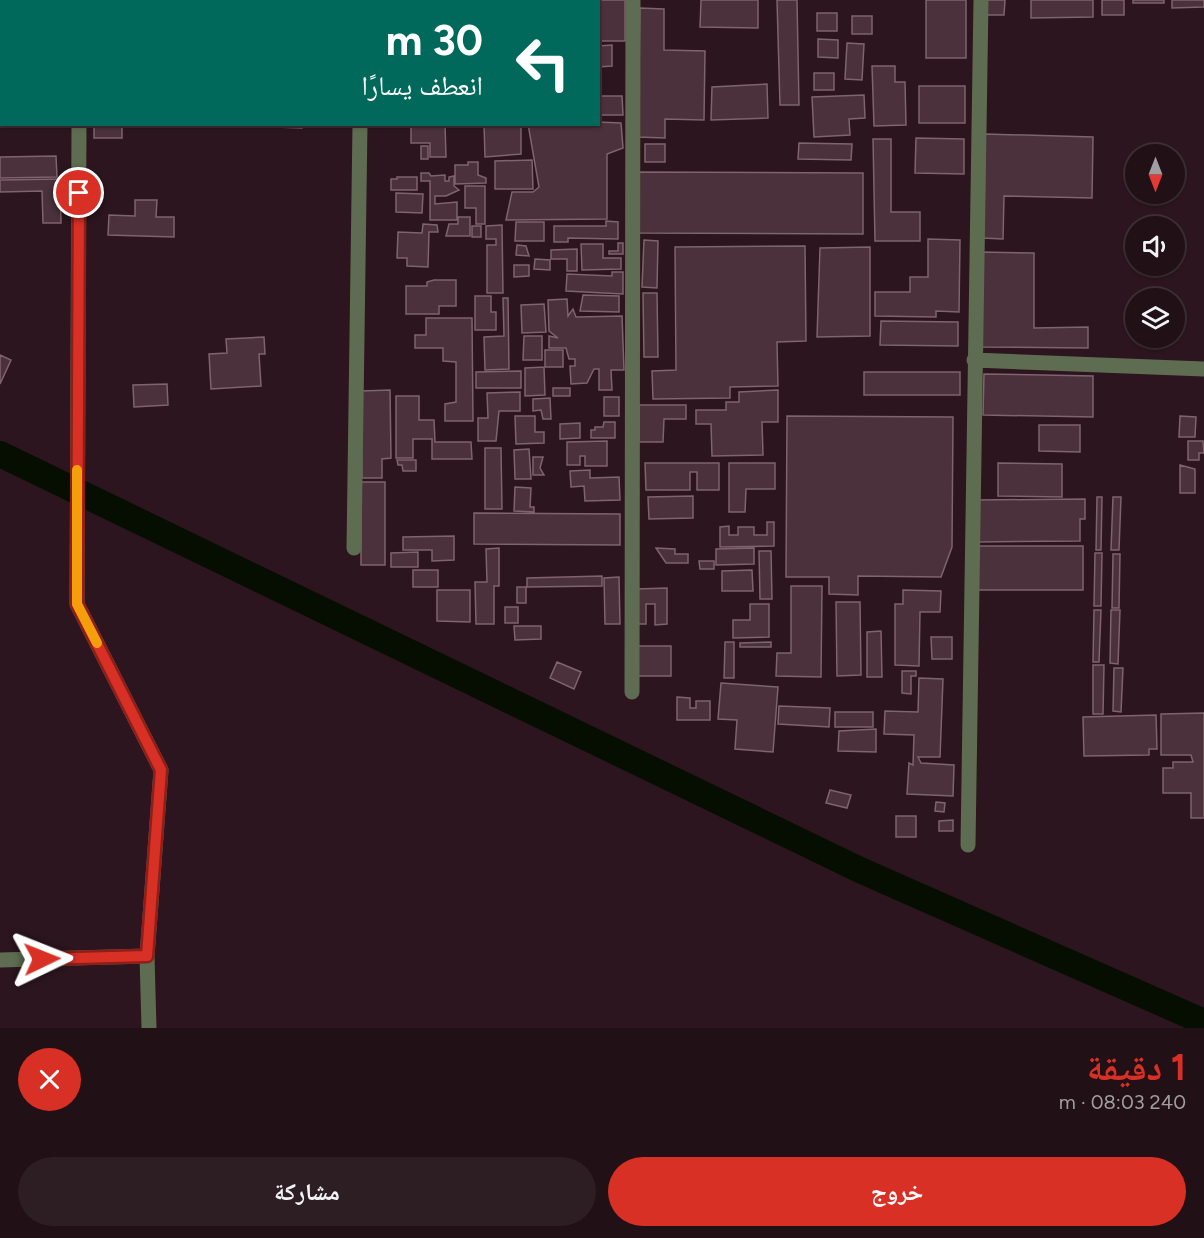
<!DOCTYPE html>
<html lang="ar">
<head>
<meta charset="utf-8">
<style>
  :root { --surface:#211016; --page:#2d1e23; --text:#f1f3f6; --muted:#a29da1; --line:#3e3035; --accent:#d93025 }
  body { margin:0; font-family:Figtree,"Noto Naskh Arabic",sans-serif; background:var(--page); color:var(--text); direction:rtl; height:100vh; display:flex; flex-direction:column; font-size:22px; white-space:nowrap }
  * { box-sizing:border-box; margin:0 }
  p { font-size:20px; color:var(--muted) }
  .icon { flex:none; width:33px; height:33px; fill:none; stroke:currentColor; stroke-width:2; stroke-linecap:round; stroke-linejoin:round }
  .map { position:relative; height:1028px; overflow:hidden; direction:ltr }
  .drawer { display:flex; flex-direction:column; background:var(--surface); flex:1 }
  .drawer>* { flex:none }
  .banner { position:absolute; left:0px; top:0px; width:600px; height:126px; box-shadow:0 2px 4px #0004,0 0 0 2px var(--line); direction:rtl; background:#00695c; color:#fff; overflow:hidden }
  .needle { width:39px; rotate:180deg }
  .tools { position:absolute; left:1125px; top:144px; display:grid; gap:12px }
  .tools a { display:grid; place-items:center; width:60px; height:60px; border-radius:50%; background:var(--surface); box-shadow:0 2px 4px #0004,0 0 0 2px var(--line); font-size:30px }
  .pin { position:absolute; display:grid; place-items:center; width:51px; height:51px; color:#fff; margin:-26px; border:3px solid #fff; border-radius:50%; box-shadow:0 2px 6px #0007 }
  .me { position:absolute; width:66px; margin:-33px; rotate:88deg; stroke-linejoin:round; filter:drop-shadow(0 0 4px #0008) }
  .turn { display:flex; align-items:center; gap:21px; height:126px; padding:0 18px; font-size:27px }
  .turn .icon { width:78px; height:78px; stroke-width:2.5 }
  .turn b { display:block; font-size:42px; line-height:51px }
  .round { display:grid; place-items:center; flex:none; width:63px; height:63px; border-radius:32px; background:var(--page) }
  .overview { display:flex; align-items:center; justify-content:space-between; height:102px; padding:0 18px }
  h1 { font-size:36px; font-weight:700; line-height:45px; color:var(--accent) }
  .cta { display:flex; gap:12px; margin-top:auto; padding:12px 18px }
  .cta a { flex:1; height:69px; border-radius:36px; background:var(--accent); color:#fff; font-size:24px; font-weight:700; line-height:69px; text-align:center }
  .cta a+a { background:var(--page); color:var(--text) }
  .map>svg:first-child { display:block }
  .lines { fill:none; stroke-linecap:round; stroke-linejoin:round }
  .canal { stroke:#050e00; stroke-width:26 }
  .building { fill:#4a313b; stroke:#7f636d; stroke-width:1.5 }
  .street { stroke:#5e6d51; stroke-width:15 }
  .route-casing { stroke:#8d1f18; stroke-width:15 }
  .route { stroke:#d93025; stroke-width:10 }
  .slow { stroke:#f59e0b; stroke-width:10 }
</style>
</head>
<body>
<div class="map">
<svg width="1204" height="1028" viewBox="0 0 1204 1028">
  <rect width="100%" height="100%" fill="#2c151e"/>
  <g class="lines">
    <path class="canal" d="M0,454L860,870L1204,1022"/>
  </g>
  <path class="building" d="M551,0H625V41H598V2Z
    M701,0H758V28L700,27Z
    M777,0H797L799,105H780Z
    M926,0H966V58H926Z
    M985,0H1005L1004,15H985Z
    M1031,0H1093V17L1031,18Z
    M1102,0H1124V15H1102Z
    M1133,0H1164V3H1133Z
    M1172,0H1204V7L1172,8Z
    M640,8L664,9V50L705,51L704,120L665,119V138L638,137Z
    M817,13H837V31H817Z
    M852,16H872V34H852Z
    M818,39L838,40V58L818,57Z
    M847,43L864,44L862,80L845,79Z
    M612,45V66L598,67V46Z
    M872,66H895V82H905L906,125L874,126Z
    M814,73H834V90H814Z
    M767,84L768,118L711,120L712,87Z
    M919,86H965V123H919Z
    M864,95L865,118L849,119L850,135L814,137L812,97Z
    M598,96H622L623,115H598Z
    M598,122L621,123L623,148L607,154V219L506,220L512,192H533L539,187L528,124H598Z
    M112,124H122V138H94V126Z
    M245,124H303L302,128L245,126Z
    M411,124H445L446,157H430V143H411Z
    M484,124H521V154L485,157Z
    M985,134L1093,137L1092,198L1004,196L1003,239L982,238Z
    M916,138L964,139V174L915,173Z
    M873,139H891V212H920V241H875Z
    M799,143L852,144L851,160L798,159Z
    M645,144H665V162H645Z
    M421,146H428V159H421Z
    M56,156L57,177L0,178V157Z
    M532,160L533,189H495V161Z
    M468,162H478V175L486,178V183L455,184V165H468Z
    M638,172L863,173V234L638,233Z
    M421,173H429L431,176L445,175V181H449V177L454,176V186L459,190L446,196H435V204L457,202V220H430V181H421Z
    M397,177H417V190H391V179H397Z
    M60,179L61,223H43L42,191L0,192V180Z
    M465,186H485V224H476V208H465Z
    M396,193L423,194L422,213L396,212Z
    M135,200H157L156,217H174V237L108,235L109,215L135,216Z
    M458,217H470V236H446L449,224H458Z
    M606,221L618,222V239L568,238V242H554V226H606Z
    M516,222H544V241H515Z
    M423,224L437,225L438,232H429L428,267L407,266V258H397L398,232L422,233Z
    M502,225L503,293H487V245H496V239H486V226Z
    M472,226H481V237H472Z
    M928,239L960,240L959,312L936,311V317L875,316V292H910V277H928Z
    M644,240L658,241L657,288L642,287Z
    M618,243H623V254H609V251H618Z
    M581,244H603V258H621V269L582,270Z
    M517,245L526,246L529,256L516,255Z
    M805,246L806,341L777,342L778,386L730,387V398L653,399L652,371L676,370L675,247Z
    M870,247V336L817,337L820,248Z
    M577,249V271H567V259H551V250Z
    M980,252L1034,253V328L1088,327V348L980,347Z
    M535,259L550,260V270L534,269Z
    M514,265H529V276L514,277Z
    M612,272H623V294L566,291L567,274L612,276Z
    M434,280H456V306H439V314H406V286H427V282Z
    M643,293H657L658,357H644Z
    M583,295L619,296V312L580,311Z
    M475,296H491V312H496V330H475Z
    M503,298H508L509,369L485,370L484,337L504,336Z
    M567,299L568,316L573,309L576,317L622,316L624,370H611L612,390H599V369H594L587,383L571,384L570,366H575V359H569L566,348H549V336L558,338L549,331L548,300Z
    M544,304L546,332L522,333L521,305Z
    M426,318H472L473,421H445V404L456,402V362L443,361V348H415V335H426Z
    M881,321L958,322V346L880,345Z
    M524,336H542V360H523Z
    M264,337L265,354H259L261,386L211,389L209,354L227,353L226,339Z
    M545,350H563V367H545Z
    M0,355L11,360L0,384Z
    M544,367L545,395L525,396V368Z
    M521,371V388H476V372Z
    M864,372H960V395H864Z
    M984,374L1093,376V417L983,415Z
    M167,384L168,405L134,407L133,385Z
    M553,388H570V396H553Z
    M390,390L391,458L382,459V478H362L361,391Z
    M778,390V422H762L763,455L712,456L711,424H696V410H726V402H739V392Z
    M520,392V411H499L496,441H478V418H488L487,393Z
    M396,396H419V420H434L435,442H471L472,459H432V439H413V458H396Z
    M604,397H619V416H604Z
    M550,398L551,419H543L541,410L533,411V399Z
    M639,405H686V419H664L663,442H639Z
    M515,416H535V432H544V443L516,444Z
    M787,416L953,417L952,547L941,577L858,576V595L829,594V577H786Z
    M1180,416L1196,417L1195,437H1179Z
    M604,422H615V438H591V430H595V427H603Z
    M580,423V438L560,439V424Z
    M1039,425H1080V452L1039,451Z
    M607,441V466H585V456H580V465H567V442Z
    M1188,441H1203L1204,453H1199V460H1188Z
    M485,448H501L502,509H485Z
    M529,449L531,479H515L514,450Z
    M533,457H543L540,468L544,475H533Z
    M397,460H416V471H403L402,465H398Z
    M645,463H719V490H697V472H690V490H646Z
    M729,463H775V489H746L745,512H729Z
    M998,463L1062,464V497L998,496Z
    M1180,465L1195,469V493H1180Z
    M590,470V478L619,477L620,500L585,501L584,486L571,487L570,471Z
    M361,482H385V565H361Z
    M515,487L531,488L530,507H534V512L514,511Z
    M693,496V518L649,519L648,497Z
    M1097,497H1102L1101,550H1096Z
    M1113,497H1121L1119,550H1111Z
    M1085,499V519H1080V541L977,542V500Z
    M474,513L620,514V545L474,544Z
    M767,522H774V546L720,547V527L729,526V535H738V527H754V535H767Z
    M454,536V560L432,561V550H403V537Z
    M977,546H1083V590H978Z
    M499,548V586H494V624H476L475,582H487L486,549Z
    M656,548L675,549V554H688V563H666Z
    M754,548V564L716,565V549Z
    M759,551H771L772,599H760Z
    M418,552V567H391V553Z
    M1095,553H1102L1101,606H1094Z
    M1113,554H1120L1119,608H1112Z
    M699,561H714V569H700Z
    M413,570H438V587H413Z
    M752,570L753,591H722V571Z
    M602,576V586L527,587V578Z
    M619,577L620,624H605L604,578Z
    M791,586H822L821,677L776,676L777,653H791Z
    M517,587H526V603H517Z
    M667,588V624L655,625V604H646V624H627L636,589Z
    M437,590H470V622L437,621Z
    M903,590L941,591L940,612H920L919,666L895,665V604H903Z
    M836,602H860L861,675L837,676Z
    M750,604H769V637L733,638V620H750Z
    M505,607H518V623H505Z
    M1094,610H1101L1099,662H1093Z
    M1111,610H1120L1118,664L1110,663Z
    M514,626H541V639L515,640Z
    M881,631L882,677H867V632Z
    M931,637H952V659H932Z
    M725,642H734V678H724Z
    M771,642V647H740V643Z
    M637,646H671V676H637Z
    M557,662L581,672L574,689L550,678Z
    M1093,665H1104L1103,714H1093Z
    M1114,668H1123L1121,712L1113,711Z
    M902,671H916V676H911V694L902,693Z
    M919,678L943,679L940,757H918L921,763L954,765L953,796L907,794L909,763L913,765L914,735L884,734L885,711L918,712Z
    M721,683L778,687L773,752L735,749L737,720L718,719Z
    M677,697L690,698V708H696V701H710V720H677Z
    M779,706L830,708L829,727L778,724Z
    M835,712H873V727H835Z
    M1204,713V818H1191V793H1163V768H1173V762H1193L1191,755H1161V714Z
    M1156,715L1157,749H1149V755L1084,756L1083,717Z
    M876,729V752L838,751L839,731Z
    M830,790L851,795L847,808L826,803Z
    M936,802L945,803L944,812L935,811Z
    M896,816H916V837H896Z
    M953,820V831H939V821Z"/>
  <g class="lines">
    <path class="street" d="M80,2V0
      M362,2V0
      M79,124L77,604L161,770L147,956L149,1028
      M974,360L1204,369
      M354,548L360,124
      M632,692L633,0
      M968,845L981,0
      M0,960L147,956"/>
  </g>
  <g class="lines">
    <defs>
      <path id="route" d="M42,959L147,956L161,770L77,604L79,193"/>
    </defs>
    <use href="#route" class="route-casing"/>
    <use href="#route" class="route"/>
    <path class="slow" d="M77,470V604L97,643"/>
  </g>
</svg>
<div class="tools">
<a><svg class="needle" viewBox="-14 -14 28 28"><path d="M0-13l5 13h-10z" fill="#e53935"/><path d="M0 13l5-13h-10z" fill="#a29da1"/></svg></a>
<a><svg class="icon" aria-label="sound" viewBox="0 0 24 24"><path d="M4 9h4l5-4v14l-5-4H4zM17 9q2 3 0 6"/></svg></a>
<a><svg class="icon" aria-label="layers" viewBox="0 0 24 24"><path d="M12 4l9 5-9 5-9-5zM3 14l9 5 9-5"/></svg></a>
</div>
<div class="pin" style="left:79px;top:193px;background:#d93025"><svg class="icon" aria-label="arrive" viewBox="0 0 24 24"><path d="M6 21V4h12l-3 4 3 4H6"/></svg></div>
<svg class="me" style="left:42px;top:959px" viewBox="-20 -20 40 40"><path d="M0-17L14 15 0 8-14 15z" fill="#d93025" stroke="#fff" stroke-width="4"/></svg>
<div class="banner">
<div class="turn"><svg class="icon" aria-label="left" viewBox="0 0 24 24"><path d="M17 20v-9H6M10 6l-5 5 5 5"/></svg><div><b>30 m</b>انعطف يسارًا</div></div>
</div>
</div>
<section class="drawer">
<div class="overview"><div><h1>1 دقيقة</h1><p>240 m · 08:03</p></div><a class="round" style="background:#d93025;color:#fff"><svg class="icon" aria-label="close" viewBox="0 0 24 24"><path d="M6 6l12 12M18 6L6 18"/></svg></a></div>
<div class="cta"><a>خروج</a><a>مشاركة</a></div>
</section>
</body>
</html>
